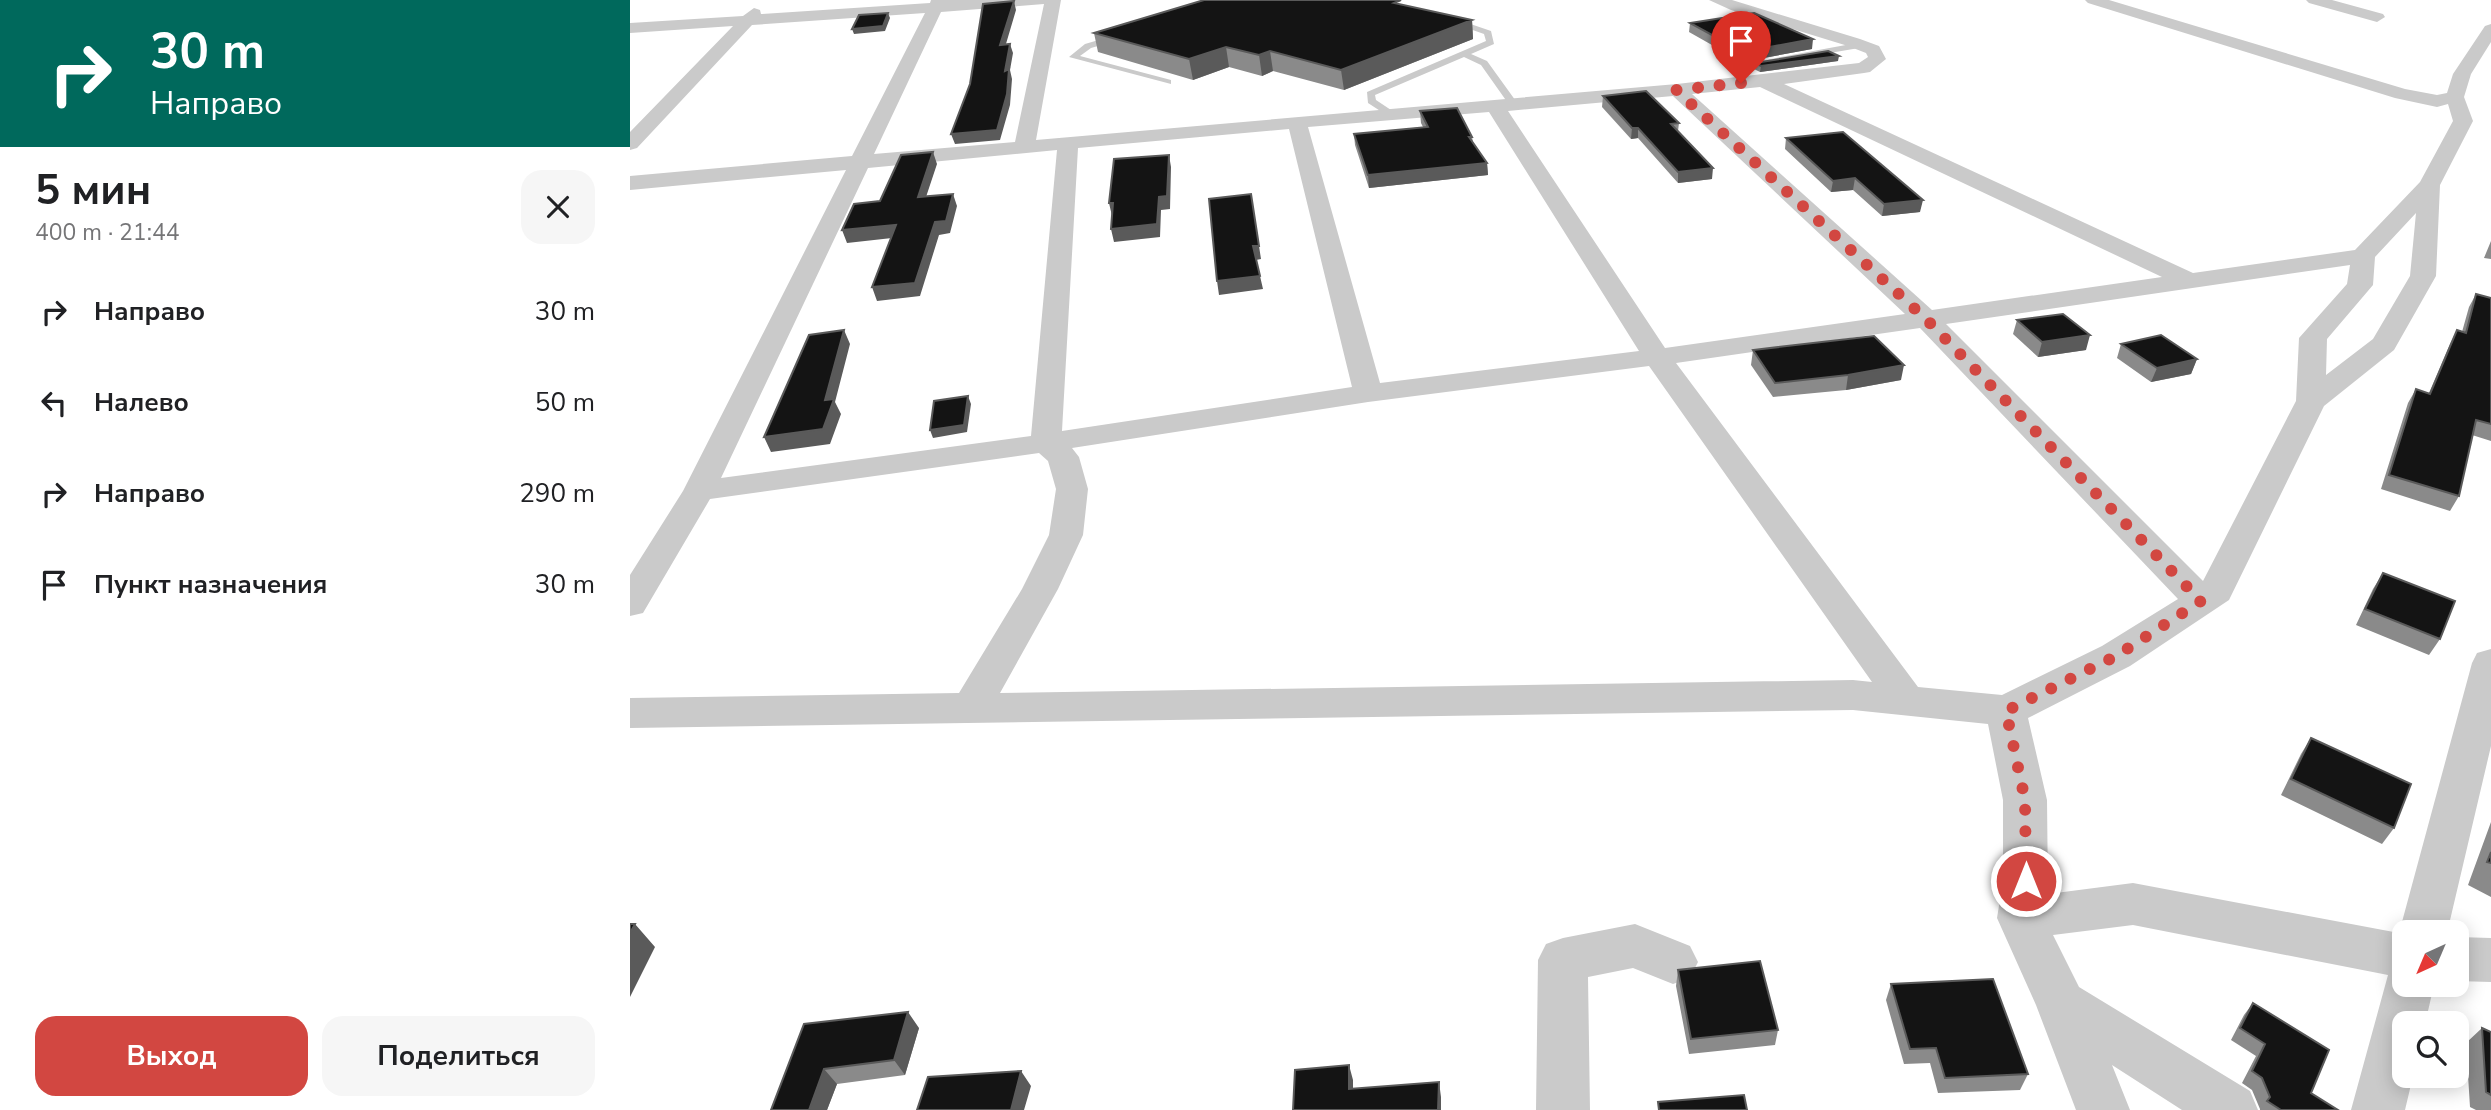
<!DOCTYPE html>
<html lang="ru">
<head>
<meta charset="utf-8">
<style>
  :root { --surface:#fff; --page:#f6f6f6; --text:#202124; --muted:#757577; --accent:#d24741 }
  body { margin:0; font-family:"Nunito Sans",sans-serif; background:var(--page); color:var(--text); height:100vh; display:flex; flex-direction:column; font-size:26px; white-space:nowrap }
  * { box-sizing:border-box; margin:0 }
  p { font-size:23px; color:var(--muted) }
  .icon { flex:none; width:38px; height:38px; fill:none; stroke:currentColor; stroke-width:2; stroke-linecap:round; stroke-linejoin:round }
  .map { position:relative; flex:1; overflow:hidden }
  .details { display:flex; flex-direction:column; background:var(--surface); width:630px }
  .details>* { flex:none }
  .guide { background:#00695c; color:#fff; overflow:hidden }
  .needle { width:46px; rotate:224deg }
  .controls { position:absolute; left:1762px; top:920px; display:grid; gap:14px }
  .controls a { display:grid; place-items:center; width:77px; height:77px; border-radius:14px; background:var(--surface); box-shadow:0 4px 18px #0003; font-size:35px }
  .pin { position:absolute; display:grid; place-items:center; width:60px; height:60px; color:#fff; margin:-72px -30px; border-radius:50% 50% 50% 0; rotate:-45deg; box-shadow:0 0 7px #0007 }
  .pin .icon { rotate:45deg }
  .me { position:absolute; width:77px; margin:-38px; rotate:0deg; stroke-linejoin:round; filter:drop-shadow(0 0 5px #0008) }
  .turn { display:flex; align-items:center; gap:24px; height:147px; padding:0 35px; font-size:32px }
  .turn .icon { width:91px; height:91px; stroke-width:2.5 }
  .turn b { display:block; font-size:49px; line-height:60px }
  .round { display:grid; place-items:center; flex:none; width:74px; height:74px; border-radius:21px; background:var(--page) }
  .head { display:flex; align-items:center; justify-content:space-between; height:119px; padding:0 35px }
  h1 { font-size:42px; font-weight:700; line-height:52px }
  .button { display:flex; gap:14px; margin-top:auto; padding:14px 35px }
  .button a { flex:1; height:80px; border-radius:21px; background:var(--accent); color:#fff; font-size:28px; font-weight:700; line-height:80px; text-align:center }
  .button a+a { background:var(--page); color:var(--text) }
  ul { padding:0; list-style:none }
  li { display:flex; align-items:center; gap:21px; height:91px; padding:0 35px }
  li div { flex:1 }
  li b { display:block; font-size:26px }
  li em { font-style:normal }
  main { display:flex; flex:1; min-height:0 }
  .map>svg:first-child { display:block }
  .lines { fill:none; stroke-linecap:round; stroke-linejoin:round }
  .lane { fill:#cacaca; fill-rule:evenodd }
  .street { fill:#cacaca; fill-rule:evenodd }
  .wall { fill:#8a8a8a }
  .shaded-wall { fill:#5a5a5a }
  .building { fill:#141414; stroke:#5a5a5a; stroke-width:2 }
  .route { stroke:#d24741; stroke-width:12; stroke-dasharray:0 21.6 }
</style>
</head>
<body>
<main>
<section class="details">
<div class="guide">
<div class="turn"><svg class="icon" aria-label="right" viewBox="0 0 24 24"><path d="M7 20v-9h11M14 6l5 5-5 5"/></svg><div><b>30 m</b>Направо</div></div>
</div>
<div class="head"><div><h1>5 мин</h1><p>400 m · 21:44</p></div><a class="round"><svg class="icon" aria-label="close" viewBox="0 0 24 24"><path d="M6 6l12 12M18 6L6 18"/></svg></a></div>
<ul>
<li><svg class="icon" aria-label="right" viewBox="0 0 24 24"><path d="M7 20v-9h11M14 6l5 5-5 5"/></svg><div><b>Направо</b></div><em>30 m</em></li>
<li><svg class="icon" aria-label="left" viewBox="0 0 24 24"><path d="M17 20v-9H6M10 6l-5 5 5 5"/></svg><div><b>Налево</b></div><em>50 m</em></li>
<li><svg class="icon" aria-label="right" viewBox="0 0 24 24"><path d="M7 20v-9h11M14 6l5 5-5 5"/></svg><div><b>Направо</b></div><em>290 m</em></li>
<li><svg class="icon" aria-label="arrive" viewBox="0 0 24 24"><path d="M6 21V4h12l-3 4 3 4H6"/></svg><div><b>Пункт назначения</b></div><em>30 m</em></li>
</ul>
<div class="button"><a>Выход</a><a>Поделиться</a></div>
</section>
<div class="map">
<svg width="1861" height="1110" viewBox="0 0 1861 1110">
  <rect width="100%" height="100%" fill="#fff"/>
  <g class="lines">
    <path class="lane" d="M820,17L861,31L864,44L841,54L857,61L888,104L886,106H880L851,65L834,57L745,95L746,100L764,112V116H758L738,103L737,92L856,41L854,34L817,21Z
      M489,34L492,39L461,48L450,56L541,80V84L439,57L455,44Z
      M1232,42L1235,47L1112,68L1108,65Z"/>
    <path class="street" d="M301,0H431L406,140L1047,84L1229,63L1238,57L1236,53L1218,46L1101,10L1079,0H1102L1230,39L1249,46L1256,59L1240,72L1234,73L1154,84L1563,273L1725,250L1790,182L1823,121L1818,104L1807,107L1765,98L1458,3L1455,0H1479L1775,89L1807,95L1817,93L1823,74L1855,26L1861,24V42L1841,74L1834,97L1843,121L1810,185L1806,276L1764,350L1694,406L1599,600L1500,666L1398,718L1417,800L1418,894L1503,883L1769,933L1842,663L1847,653L1861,649V746L1817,933H1774V985H1804L1795,1024H1774V1076H1783L1775,1110H1721L1758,975L1503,925L1423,935L1449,987L1620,1091L1628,1110H1552L1482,1065L1500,1110H1446L1406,1005L1367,918L1373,881V800L1358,724L1223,710L0,728V698L329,693L392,589L419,535L426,489L418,461L409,453L80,499L13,613L0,616V575L53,491L216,170L0,190V176L222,156L295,13L122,25L7,148L0,150V132L103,26L0,33V23L113,16L124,8L130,10L131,14L300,3ZM414,4L385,142L244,154L311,12ZM1130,87L1532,277L1302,310L1062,94ZM1043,96L1275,314L1035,348L878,111ZM859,112L1009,351L750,383L678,127ZM659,129L722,387L432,431L448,148ZM427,150L401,436L91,478L238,168ZM1786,213L1780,276L1743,339L1696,375L1697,339L1743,285L1745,257ZM1720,265L1717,284L1669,338L1666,401L1573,581L1316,324ZM1290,328L1548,599L1472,646L1372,695L1288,687L1046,363ZM1019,366L1242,682L1223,680L370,693L428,589L453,535L458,489L449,457L442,448L738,402Z
      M1676,0H1702L1753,14L1755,17L1747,22L1679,3Z
      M1005,924L1060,946L1068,962L1060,978L1043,984L1003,968L958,977L960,1110H906L908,960L916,944L933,938Z
      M1827,937L1861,938V982L1827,981Z"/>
  </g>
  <path class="wall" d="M773,5L842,20L843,39L714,90L643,71L632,76L599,67L563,80L468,52L464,33Z
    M1060,23L1182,49L1112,62L1059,32Z
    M1208,61L1130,72L1124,69L1125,63Z
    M973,96L1049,123L1048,131L1082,179L1048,183L1008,138L1001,139L972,107Z
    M790,111L842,137L843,142L857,163L858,175L739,188L725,145L724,134L793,127L791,123Z
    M1156,138L1290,212L1252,216L1223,190L1201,192L1155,149Z
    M1861,241V259L1854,258Z
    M1846,294L1861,298V441L1842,435L1829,496L1820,511L1751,489L1778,403L1786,389L1799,393L1820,344L1827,330L1832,332L1839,307Z
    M1387,320L1456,350L1408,357L1383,334Z
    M1491,344L1567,359L1561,374L1521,382L1487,358Z
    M1123,350L1271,380L1216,390L1143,397L1121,365Z
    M1753,573L1810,639L1799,655L1726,625L1743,589Z
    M1681,738L1764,828L1752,844L1651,795L1671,754Z
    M1861,822V897L1838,885Z
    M1048,970L1148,1030L1145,1045L1059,1054L1046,986Z
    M1261,984L1398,1074L1390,1090L1308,1093L1300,1063L1274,1064L1256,1000Z
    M1623,1003L1681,1093L1708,1110H1630V1109L1622,1090L1612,1083L1626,1056L1601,1040L1614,1015Z
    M174,1024L289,1028L275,1075L207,1084L197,1110Z
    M1852,1028L1861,1032V1110H1846L1840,1107L1836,1043Z"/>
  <path class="shaded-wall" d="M384,1L386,10L373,54L370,45Z
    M258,13L260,18L255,31L224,34L222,29Z
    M842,20L843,39L714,90L711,70Z
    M1183,39L1182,49L1112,62L1113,52Z
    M380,44L383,53L380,70L382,79L380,105L370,140L325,144L321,134L375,71Z
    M596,47L599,67L563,80L559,59Z
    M640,51L643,71L632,76L629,55Z
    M1209,56L1208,61L1130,72L1131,66Z
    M1002,128H1008V138L1001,139Z
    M303,152L307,164L292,209L288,197Z
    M539,155L541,167L540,209L531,210L530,237L484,242L481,229L529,197Z
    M857,163L858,175L739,188L738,175Z
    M1083,168L1082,179L1048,183V172Z
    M1225,178L1223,190L1201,192L1203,181Z
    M323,194L327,206L320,233L309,235L290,296L247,301L242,287L305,222Z
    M621,194L631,259L626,260L623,246Z
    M1293,200L1290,212L1252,216L1254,204Z
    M479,203H483L482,216Z
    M266,225L271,237L217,243L212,230Z
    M630,276L633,289L589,295L587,281Z
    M214,330L220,344L205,402L211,414L200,444L141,452L134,437L195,400Z
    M1460,335L1456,350L1408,357L1412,342Z
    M1567,359L1561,374L1521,382L1527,368Z
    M1274,365L1271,380L1216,390L1218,375Z
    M338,396L341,404L337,432L303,438L300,430Z
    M5,924L25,947L0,997V933Z
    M278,1012L289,1028L275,1075L264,1060Z
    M719,1065L723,1080V1104L719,1089Z
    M194,1069L207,1084L197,1110H179Z
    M391,1071L401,1086L394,1110H381Z
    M809,1082L811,1097V1110H808Z"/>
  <path class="building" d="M574,0H771L764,3L842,20L711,70L640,51L629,55L596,47L559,59L464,33Z
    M384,1L370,45L380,44L375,71L379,69L377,94L367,130L321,134L340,84L353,4Z
    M258,13L253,26L222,29L229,15Z
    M1124,13L1183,39L1113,52L1060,23Z
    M1198,51L1209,56L1131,66L1125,63Z
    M1016,91L1049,123L1041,124L1083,168L1048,172L1008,128H1002L973,96Z
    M827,108L842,137H839L857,163L738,175L724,134L798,127L790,111Z
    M1213,132L1293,200L1254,204L1225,178L1203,181L1156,138Z
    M303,152L288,197L323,194L316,221L305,222L285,283L242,287L266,225L212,230L224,204L250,201L271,155Z
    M539,155L537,196L529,197L527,224L481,229L483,203H479L484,159Z
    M621,194L629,246H623L630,276L587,281L579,199Z
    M1846,294L1861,298V424L1846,420L1829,496L1759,475L1786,389L1800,394L1827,330L1836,333Z
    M1433,314L1460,335L1412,342L1387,320Z
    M214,330L195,400L204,399L193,429L134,437L179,335Z
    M1531,335L1567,359L1527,368L1491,344Z
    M1244,336L1274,365L1218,375L1145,383L1123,350Z
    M338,396L334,425L300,430L304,401Z
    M1753,573L1825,601L1810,639L1735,609Z
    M1681,738L1781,784L1764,828L1661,779Z
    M1861,852V863L1857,862Z
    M0,924H5L0,933Z
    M1130,961L1148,1030L1061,1039L1048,970Z
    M1363,979L1398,1074L1315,1078L1306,1048L1280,1049L1261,984Z
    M1623,1003L1699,1050L1681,1093L1708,1110H1651L1637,1101L1640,1097L1632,1078L1622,1071L1635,1044L1610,1028Z
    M278,1012L264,1060L194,1069L179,1110H141L174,1024Z
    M1852,1028L1861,1032V1095L1856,1092Z
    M719,1065V1089L809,1082L808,1110H663L665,1070Z
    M391,1071L381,1110H287L298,1077Z
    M1114,1095L1117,1110H1029L1028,1102Z"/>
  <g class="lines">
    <path class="route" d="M1111,83L1046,90L1296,319L1571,601L1486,656L1376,711L1395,800L1396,881"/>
  </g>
</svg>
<div class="controls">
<a><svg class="needle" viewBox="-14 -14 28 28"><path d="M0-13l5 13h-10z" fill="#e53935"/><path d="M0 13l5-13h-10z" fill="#757577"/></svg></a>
<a><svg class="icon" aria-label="search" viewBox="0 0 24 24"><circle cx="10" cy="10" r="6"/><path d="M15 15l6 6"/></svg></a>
</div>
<div class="pin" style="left:1111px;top:83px;background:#d93025"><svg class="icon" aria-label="arrive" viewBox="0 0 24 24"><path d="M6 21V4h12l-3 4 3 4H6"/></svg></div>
<svg class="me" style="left:1396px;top:881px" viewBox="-20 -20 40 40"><circle r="17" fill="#d24741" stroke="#fff" stroke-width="3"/><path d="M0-11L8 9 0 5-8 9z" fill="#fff"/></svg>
</div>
</main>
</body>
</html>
